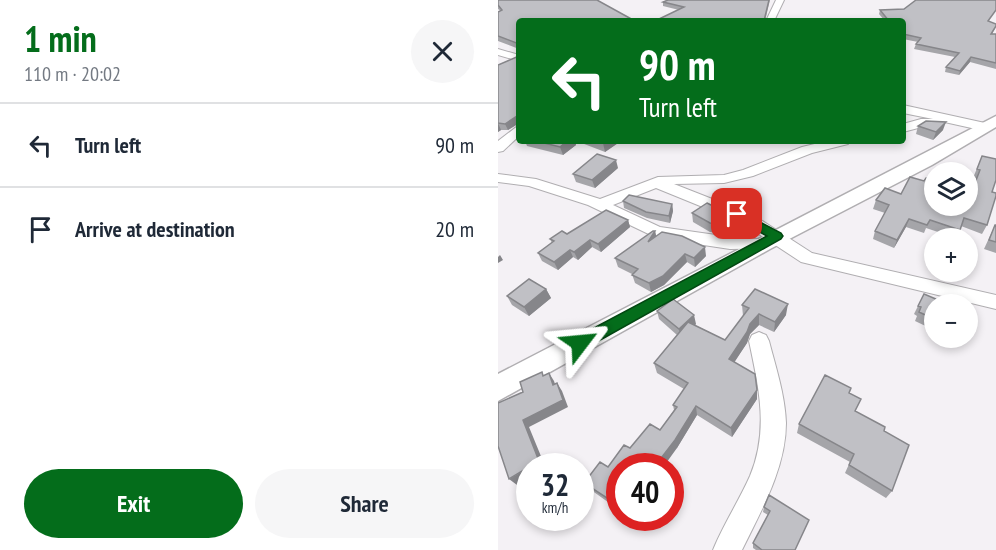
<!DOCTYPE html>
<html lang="en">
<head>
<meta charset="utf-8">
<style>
  :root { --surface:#fff; --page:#f6f6f7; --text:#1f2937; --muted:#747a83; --line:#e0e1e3; --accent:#046d1b }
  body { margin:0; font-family:"PT Sans Narrow",sans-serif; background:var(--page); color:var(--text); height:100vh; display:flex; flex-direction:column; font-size:22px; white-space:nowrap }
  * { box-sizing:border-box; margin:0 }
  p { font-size:20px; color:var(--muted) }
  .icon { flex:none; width:33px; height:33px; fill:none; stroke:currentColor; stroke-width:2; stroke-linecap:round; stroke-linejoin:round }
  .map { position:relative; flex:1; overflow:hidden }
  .side { display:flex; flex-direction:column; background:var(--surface); width:498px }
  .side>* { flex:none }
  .banner { position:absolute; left:18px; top:18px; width:390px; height:126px; border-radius:6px; box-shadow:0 3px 9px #0003; background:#046d1b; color:#fff; overflow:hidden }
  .controls { position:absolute; left:426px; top:162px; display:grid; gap:12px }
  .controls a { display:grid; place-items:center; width:54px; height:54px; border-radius:50%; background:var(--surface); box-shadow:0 3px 9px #0003; font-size:30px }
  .speed { position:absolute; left:18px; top:453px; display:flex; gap:12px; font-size:30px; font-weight:700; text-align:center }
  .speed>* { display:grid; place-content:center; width:78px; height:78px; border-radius:50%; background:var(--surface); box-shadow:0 3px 9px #0003; line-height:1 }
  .speed small { font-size:15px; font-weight:400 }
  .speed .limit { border:9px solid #d22; background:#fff; color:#111 }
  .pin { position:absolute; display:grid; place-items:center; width:51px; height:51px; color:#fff; margin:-26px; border-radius:12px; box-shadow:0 3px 9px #0006 }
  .me { position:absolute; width:66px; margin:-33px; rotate:61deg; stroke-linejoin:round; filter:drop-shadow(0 0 4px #0008) }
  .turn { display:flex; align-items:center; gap:21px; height:126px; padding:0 24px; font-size:27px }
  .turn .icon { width:78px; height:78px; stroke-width:2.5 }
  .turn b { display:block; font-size:42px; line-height:51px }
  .round { display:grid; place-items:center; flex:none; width:63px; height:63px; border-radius:32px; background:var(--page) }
  .overview { display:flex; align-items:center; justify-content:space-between; height:102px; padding:0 24px }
  h1 { font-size:36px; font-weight:700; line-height:45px; color:var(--accent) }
  .button { display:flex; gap:12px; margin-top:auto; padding:12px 24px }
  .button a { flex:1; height:69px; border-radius:36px; background:var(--accent); color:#fff; font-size:24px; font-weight:700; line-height:69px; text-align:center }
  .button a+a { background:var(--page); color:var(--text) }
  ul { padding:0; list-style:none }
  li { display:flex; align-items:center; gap:18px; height:84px; padding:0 24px; border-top:2px solid var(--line) }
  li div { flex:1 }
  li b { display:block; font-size:22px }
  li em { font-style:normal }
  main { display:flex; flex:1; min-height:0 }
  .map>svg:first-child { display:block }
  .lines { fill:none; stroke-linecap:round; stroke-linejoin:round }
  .minor-casing { stroke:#b0aeb1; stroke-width:2 }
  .tertiary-casing { stroke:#b0aeb1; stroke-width:3 }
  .minor { fill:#fff; fill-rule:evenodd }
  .tertiary { fill:#fff; fill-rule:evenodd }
  .wall { fill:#a5a5a9 }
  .shaded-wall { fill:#86868a }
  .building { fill:#c0c0c5; stroke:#86868a; stroke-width:1.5 }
  .route { fill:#046d1b; stroke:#034712; stroke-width:1.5 }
</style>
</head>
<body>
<main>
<section class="side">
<div class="overview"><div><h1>1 min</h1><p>110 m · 20:02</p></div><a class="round"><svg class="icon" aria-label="close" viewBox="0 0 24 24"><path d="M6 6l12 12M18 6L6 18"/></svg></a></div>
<ul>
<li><svg class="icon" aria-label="left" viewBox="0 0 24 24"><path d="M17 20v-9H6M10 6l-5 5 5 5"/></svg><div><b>Turn left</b></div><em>90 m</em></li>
<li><svg class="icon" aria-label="arrive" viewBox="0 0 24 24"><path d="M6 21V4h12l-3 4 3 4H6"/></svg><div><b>Arrive at destination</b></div><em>20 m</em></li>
</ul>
<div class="button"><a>Exit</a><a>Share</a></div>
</section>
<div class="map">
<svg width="498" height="550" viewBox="0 0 498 550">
  <rect width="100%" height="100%" fill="#f4f1f5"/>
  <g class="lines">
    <defs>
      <path id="minor" d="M278,0H286L276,21H268Z
        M0,49L21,55V61L0,55Z
        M405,105L487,123L493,127L487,131L442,121L441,126L424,127L405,132V124L423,119H435L405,113Z
        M21,125V136L5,151L0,152V141Z
        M329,141H352L350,144L314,153L255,176L226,183L176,184L255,215L314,253L498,295V309L303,262L244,223L158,188L115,205L162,227L232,237L271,240L273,244L271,248L232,249L159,238L90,205L31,186L0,182V174L38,179L102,199L160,177L226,175L245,170L304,147Z
        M261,332L268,335L271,341C278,368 287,395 288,423C288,468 263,511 244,550H215C225,525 241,501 252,476C271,430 261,388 251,341L254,335Z"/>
      <path id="tertiary" d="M498,116V127L434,165L272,249L0,401V374Z"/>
    </defs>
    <use href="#minor" class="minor-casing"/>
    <use href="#tertiary" class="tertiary-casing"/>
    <use href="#minor" class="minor"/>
    <use href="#tertiary" class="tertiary"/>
  </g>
  <path class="wall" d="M0,0L21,21V49L0,41V12L3,11L0,9Z
    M170,0H272L267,21H162L161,19L181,10L165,6V2Z
    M382,10L491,22L497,28L494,34H498V69L472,62L461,75L447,72L448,67L457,57L416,49L418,44L420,42L405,39V21H387L381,14Z
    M21,56V127L20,124L10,130H3L0,132V65Z
    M420,126L445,130L435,140L418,134Z
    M27,141H77L78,145L65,155L29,146Z
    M81,141H123L107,152L81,142Z
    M484,156L494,192L489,225L484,234L463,226L458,238L428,228L426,233L408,227L396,248L375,239L377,231L387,213L375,209L378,200L436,206L471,198L478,178H475Z
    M120,168L97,188L78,182L75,174Z
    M125,201L174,204L175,211L172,223L149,218L126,208Z
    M194,213L239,218V227L229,234L212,232L195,222Z
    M130,220L132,227L103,252L94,247L80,260L75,257L60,270L44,261L40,253L54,243L52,239L69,234Z
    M497,225H498V253L486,249Z
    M157,231L158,236L208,256L197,267L189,262L166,285L153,292L137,283L134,274L120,267L117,258Z
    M48,289L53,298L31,316L14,305L9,296Z
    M426,294L444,304H436V330L417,321L419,316L416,314Z
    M244,305L288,315L276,332L261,325L252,334L249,343L236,362L259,399L234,437L199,415L179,448L122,466V500L117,507L93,490L86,483L110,467L132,448L162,430L176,410L175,405L186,389L159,373L156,363L179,335L161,319L159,311L198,324L197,325L227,340L245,316Z
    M351,393L357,411L386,431L394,491L388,498L347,473L352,462L299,433L301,424Z
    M271,495L297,550H258L255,548V543L270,515L265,512L266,507Z"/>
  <path class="shaded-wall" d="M473,57L472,62L461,75L462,71Z
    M19,116L21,123L10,130L7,124Z
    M448,122L445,130L435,140L438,132Z
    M0,123L3,130L0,132Z
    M69,141H77L78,145L65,155L62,147Z
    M108,141H123L107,152L105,143Z
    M118,160L120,168L97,188L94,180Z
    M174,204L175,211L172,223L171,216Z
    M239,218V227L229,234V225Z
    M411,219L408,227L396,248L399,240Z
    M130,220L132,227L103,252L100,244Z
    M157,231L159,240L150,242Z
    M92,240L94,247L80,260L76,252Z
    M207,247L208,256L197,267L196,258Z
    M72,250L75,257L60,270L56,262Z
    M187,254L189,262L166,285L153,292L151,283Z
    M2,255L5,260L0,263V257Z
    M48,289L53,298L31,316L26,307Z
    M290,304L288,315L276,332L277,322Z
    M261,314V325L252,334L249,343L232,369L231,359L252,324Z
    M196,315L198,324L182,337L181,329Z
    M51,373L56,381L60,393L55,385Z
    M59,383L64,391L70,407L31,427L47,466H32L25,420Z
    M259,390V399L234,437L233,428Z
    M198,406L199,415L179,448L166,466H157Z
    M32,467V477L19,485L11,479Z
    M122,486V500L117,507L112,500Z"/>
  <path class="building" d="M0,0H99L137,21H21V44L0,36V12L4,10L0,5Z
    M170,0H271L266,21H171L161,19L186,7L165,2Z
    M418,0H498V10L490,21L498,24V26L493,34H498V63L473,57L462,71L448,67L461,53L418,44L423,38L405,34V21H391L382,10L406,9Z
    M21,56V126L19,116L7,124L0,123V65Z
    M428,121L448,122L438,132L420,126Z
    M38,141H69L62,147Z
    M98,141H108L105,143Z
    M99,154L118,160L94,180L75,174Z
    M484,156L498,159V180L494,192L498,193V196L489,225L466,218L462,230L432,220L429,225L411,219L399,240L377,231L391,205L378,200L387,188L403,194L412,177L426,181L428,178L436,180V206H470V197L471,198L482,170L479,169Z
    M131,195L174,204L171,216L148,212L125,201Z
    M209,203L239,218L229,225L212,223L194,213Z
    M108,210L130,220L100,244L92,240L76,252L72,250L56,262L40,253L56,241L52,239L64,231L69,234Z
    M497,225H498V242L491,240Z
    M155,231H157L150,242L164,232L184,236L207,247L196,258L187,254L165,276L151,283L134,275L140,269L117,258Z
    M31,279L48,289L26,307L9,296Z
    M257,289L290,304L277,322L261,314L252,324L249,332L231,359L257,374L259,390L233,428L198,406L177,440L157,466H122V486L112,500L86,483L102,462L110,467L126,445L132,448L152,424L162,430L179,407L175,405L190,383L156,363L190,322L227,340L251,308L244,305Z
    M426,294L445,302V304H436V319L421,312L423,307L420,306Z
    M175,299L196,315L181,329L159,311Z
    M44,372L45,376L51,373L55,385L59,383L65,400L25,420L41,461L11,479L0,446V403L25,392L22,382Z
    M327,375L353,388L351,393L363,399L357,411L387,427L386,431L411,445L394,491L351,465L356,454L301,424Z
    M271,495L311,520L297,550H264L255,543L272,511L266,507Z"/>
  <path class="route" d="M239,210L283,233L285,236L283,239L88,348L82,349L77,348L75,343L77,338L269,236L234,217L233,214Z"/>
</svg>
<div class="controls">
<a><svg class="icon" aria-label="layers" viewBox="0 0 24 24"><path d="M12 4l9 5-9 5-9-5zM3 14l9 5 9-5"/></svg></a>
<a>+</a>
<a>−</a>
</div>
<div class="speed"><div>32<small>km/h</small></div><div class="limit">40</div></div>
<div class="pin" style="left:239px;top:214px;background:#d93025"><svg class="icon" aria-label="arrive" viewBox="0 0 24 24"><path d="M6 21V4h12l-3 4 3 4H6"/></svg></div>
<svg class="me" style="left:82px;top:343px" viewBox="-20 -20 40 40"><path d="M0-17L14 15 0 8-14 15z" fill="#046d1b" stroke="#fff" stroke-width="4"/></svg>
<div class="banner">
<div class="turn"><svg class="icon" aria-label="left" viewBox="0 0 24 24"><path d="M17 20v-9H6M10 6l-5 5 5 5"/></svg><div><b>90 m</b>Turn left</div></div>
</div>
</div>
</main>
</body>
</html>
